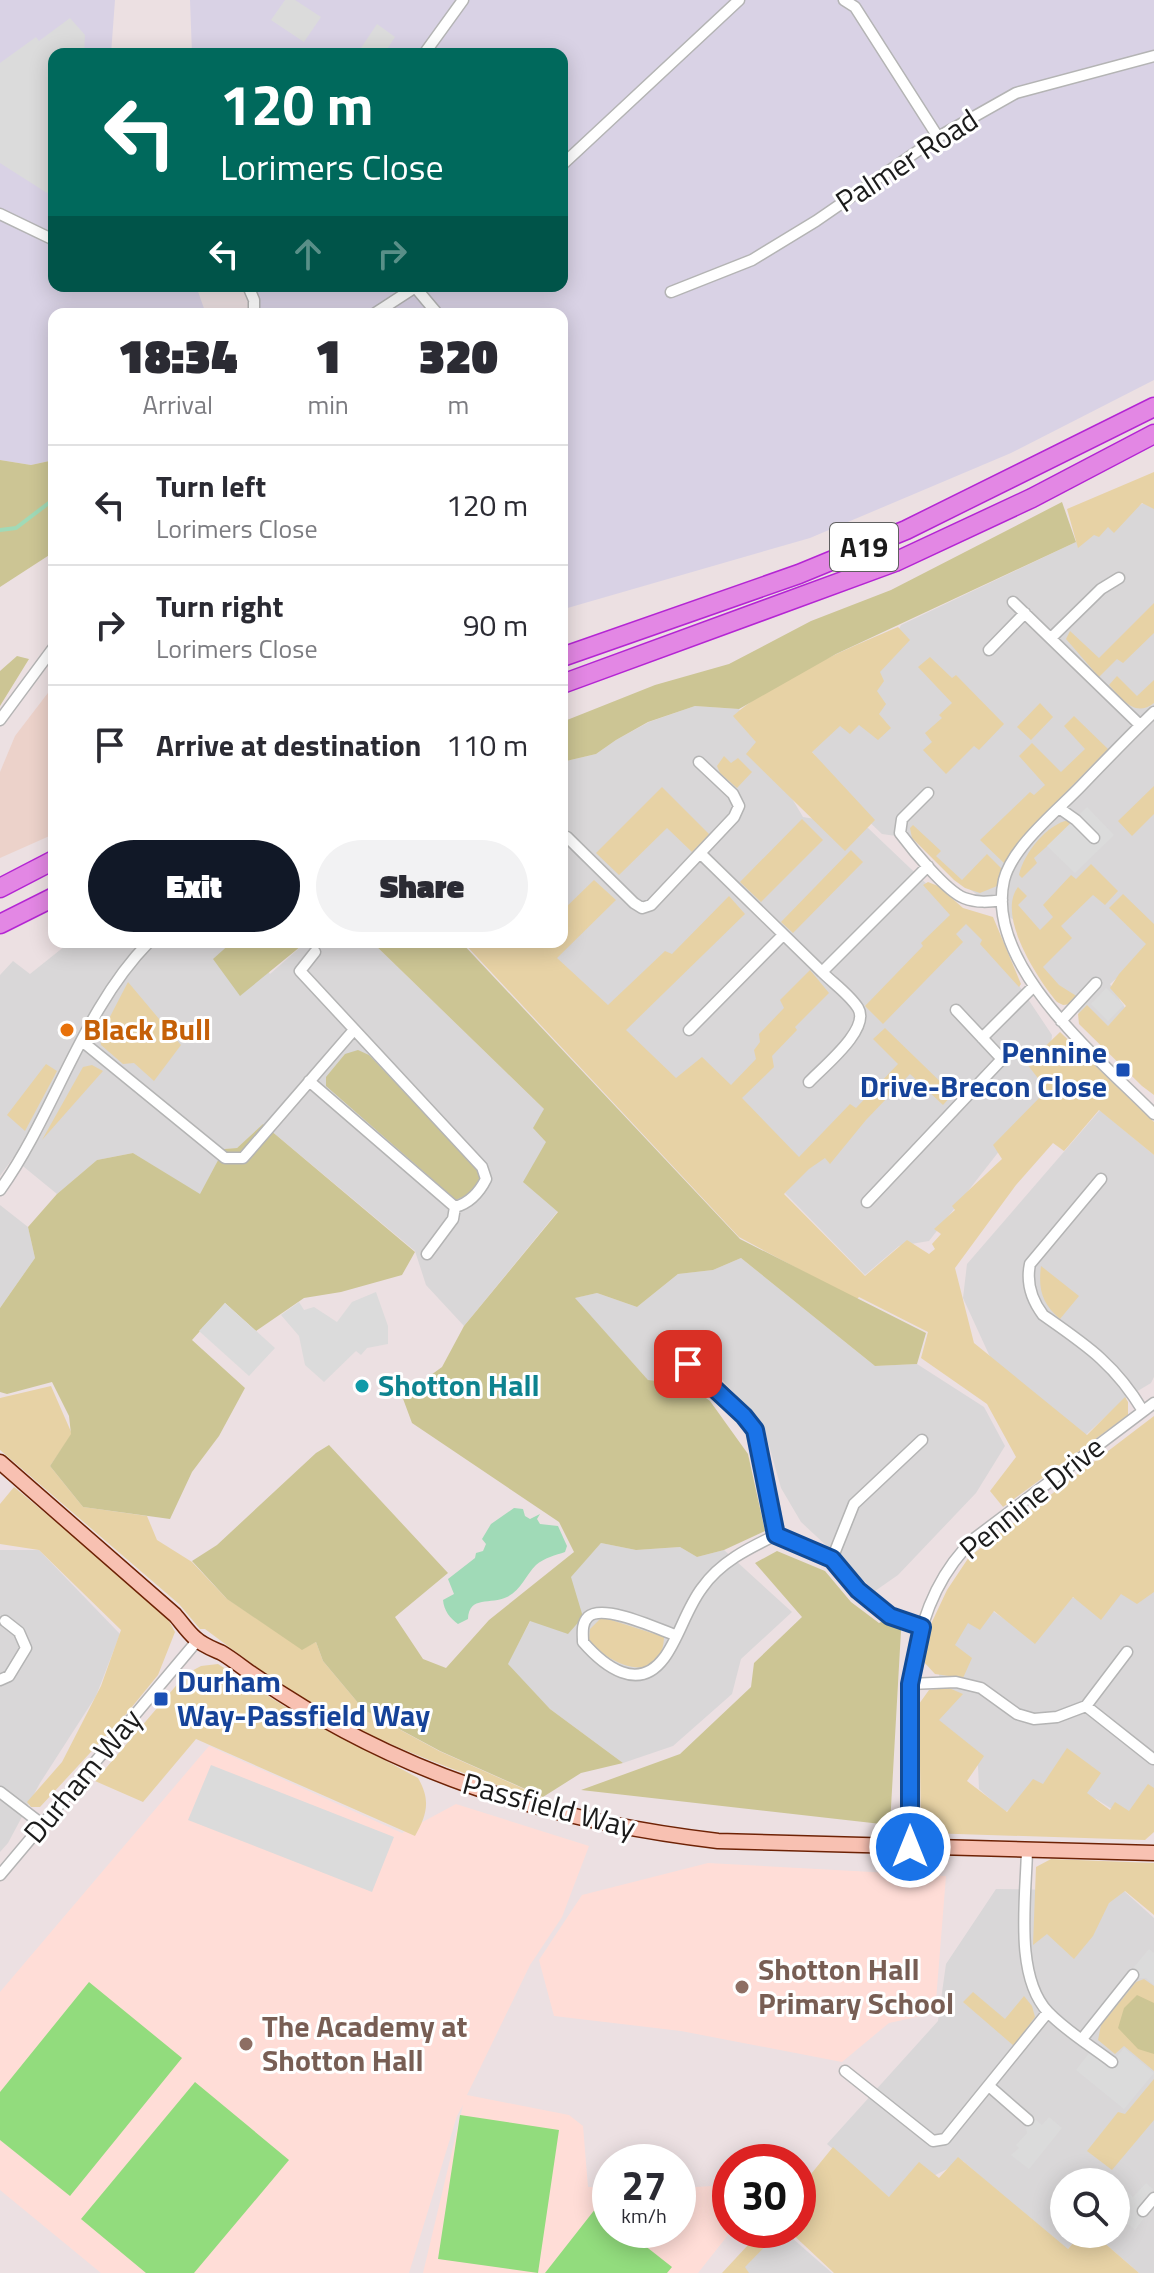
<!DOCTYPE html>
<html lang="en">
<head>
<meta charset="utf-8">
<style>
  :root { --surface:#fff; --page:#f2f2f3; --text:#2b2b33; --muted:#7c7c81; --line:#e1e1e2; --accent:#111827 }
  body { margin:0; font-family:"Titillium Web",sans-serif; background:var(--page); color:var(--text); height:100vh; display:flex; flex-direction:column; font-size:30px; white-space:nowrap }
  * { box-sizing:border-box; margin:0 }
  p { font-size:26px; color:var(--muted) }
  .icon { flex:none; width:44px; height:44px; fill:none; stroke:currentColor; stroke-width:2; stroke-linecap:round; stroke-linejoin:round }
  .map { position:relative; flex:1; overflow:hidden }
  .sheet { position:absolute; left:48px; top:308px; width:520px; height:640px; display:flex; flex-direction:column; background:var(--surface); border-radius:16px; box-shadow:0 4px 20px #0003 }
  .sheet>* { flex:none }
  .banner { position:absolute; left:48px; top:48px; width:520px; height:244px; border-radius:16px; box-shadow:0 4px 20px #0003; background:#00695c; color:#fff; overflow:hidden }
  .buttons { position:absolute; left:1050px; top:2168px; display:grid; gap:16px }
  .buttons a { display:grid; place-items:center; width:80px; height:80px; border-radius:50%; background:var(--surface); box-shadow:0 4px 20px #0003; font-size:40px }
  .speed { position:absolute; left:592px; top:2144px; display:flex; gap:16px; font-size:40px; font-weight:700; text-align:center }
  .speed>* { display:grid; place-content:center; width:104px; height:104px; border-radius:50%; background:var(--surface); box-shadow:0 4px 20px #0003; line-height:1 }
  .speed small { font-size:20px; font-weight:400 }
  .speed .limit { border:12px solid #d22; background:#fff; color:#111 }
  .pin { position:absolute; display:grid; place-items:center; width:68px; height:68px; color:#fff; margin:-34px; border-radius:16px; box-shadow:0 4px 12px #0006 }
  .me { position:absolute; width:88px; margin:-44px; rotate:0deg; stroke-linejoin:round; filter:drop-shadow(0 0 6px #0008) }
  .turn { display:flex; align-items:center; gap:28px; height:168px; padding:0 40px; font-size:36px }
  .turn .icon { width:104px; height:104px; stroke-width:2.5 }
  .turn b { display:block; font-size:56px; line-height:68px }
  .lanes { display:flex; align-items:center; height:76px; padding:0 40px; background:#0003; justify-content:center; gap:40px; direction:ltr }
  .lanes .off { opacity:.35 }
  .eta { display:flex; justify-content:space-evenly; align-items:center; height:136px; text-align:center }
  .eta b { font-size:48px; font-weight:800; line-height:56px }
  .primary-button { display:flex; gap:16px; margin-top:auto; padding:16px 40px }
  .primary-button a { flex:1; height:92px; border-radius:48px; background:var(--accent); color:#fff; font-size:32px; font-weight:800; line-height:92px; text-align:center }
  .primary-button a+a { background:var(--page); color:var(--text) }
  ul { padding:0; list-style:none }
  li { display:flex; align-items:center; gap:24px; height:120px; padding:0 40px; border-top:2px solid var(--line) }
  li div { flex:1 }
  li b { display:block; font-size:30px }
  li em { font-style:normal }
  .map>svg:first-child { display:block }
  .residential { fill:#d9d7d8 }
  .industrial { fill:#d9d2e5 }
  .education { fill:#ffddd7 }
  .farmland { fill:#ecd2ca }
  .grass { fill:#e7d2a5 }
  .forest { fill:#ccc594 }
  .pitch { fill:#92dc7d }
  .parking { fill:#dbdbdb }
  .water { fill:#a0dab7 }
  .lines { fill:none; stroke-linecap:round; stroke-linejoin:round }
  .stream { stroke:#a0dab7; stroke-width:4 }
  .street-casing { stroke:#b4b4b4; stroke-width:13 }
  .secondary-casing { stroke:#6e2205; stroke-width:17 }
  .highway-casing { stroke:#b425d3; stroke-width:21 }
  .street { stroke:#fff; stroke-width:10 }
  .secondary { stroke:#f8c1b2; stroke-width:14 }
  .highway { stroke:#e387e4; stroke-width:18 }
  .route-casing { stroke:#114b97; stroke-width:20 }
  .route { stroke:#1a73e8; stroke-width:14 }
  .food-dot { fill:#e8710a; stroke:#fff; stroke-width:3 }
  .transit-dot { fill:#1a4fb4; stroke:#fff; stroke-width:3 }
  .culture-dot { fill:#0f9aa8; stroke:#fff; stroke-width:3 }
  .education-dot { fill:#8d6e63; stroke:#fff; stroke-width:3 }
  .labels { text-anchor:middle; stroke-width:6; stroke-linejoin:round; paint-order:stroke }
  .shield { fill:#fff; stroke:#5f5f5f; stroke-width:2 }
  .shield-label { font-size:28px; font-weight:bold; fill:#1b1b1b }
  .street-label { font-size:30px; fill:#1b1b1b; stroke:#fff }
  .food-label { font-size:30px; font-weight:bold; fill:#c56008; stroke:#fff; text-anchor:start }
  .transit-label { font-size:30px; font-weight:bold; fill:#164399; stroke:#fff; text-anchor:end }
  .culture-label { font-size:30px; font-weight:bold; fill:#0d838f; stroke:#fff; text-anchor:start }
  .education-label { font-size:30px; font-weight:bold; fill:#785e54; stroke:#fff; text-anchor:start }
</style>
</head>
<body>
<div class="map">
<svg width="1154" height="2273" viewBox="0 0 1154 2273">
  <rect width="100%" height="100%" fill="#ece0e2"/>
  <path class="residential" d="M1154,497V946L1110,984L1125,1008L1100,1035L1042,975L1018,923L955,879L917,839L882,834L861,814L810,749L876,672L901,625L1076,542Z
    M695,706L739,709L803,817L868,828L994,948L1052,1035L1047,1090L929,1241L899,1246L865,1275L785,1193L807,1169L672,1084L531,952L562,942V762L596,754L616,740L649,722Z
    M70,942H246L270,974L306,942H372L545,1110L546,1142L558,1211L464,1326L426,1285L415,1251L263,1124L237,1148L224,1149L200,1195L133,1153L97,1160L57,1194L13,1158L0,1176V975L13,961L30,974Z
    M1100,1110L1154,1155V1377L1151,1383L1126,1398L1078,1442L991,1359L963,1298L967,1264Z
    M0,1205L28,1227L35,1258L0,1308Z
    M741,1258L875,1366L917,1364L984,1407L1005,1446L976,1493L898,1575L875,1591L801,1522L781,1488L764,1428L715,1371L687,1384L648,1380L574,1298L597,1293L637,1307L678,1274L713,1270Z
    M601,1543L636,1550L680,1547L697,1557L724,1550L792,1612L741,1659L732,1694L673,1746L623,1763L550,1709L507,1664L531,1620Z
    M0,1550H39L120,1634L96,1696L40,1783L8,1843L0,1852Z
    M1154,1589V1816L1134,1823L1096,1799L1047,1786L1005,1812L979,1789L978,1766L936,1721L942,1634L991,1610L1030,1636L1071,1598Z
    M996,1889L1124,1891L1154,1918V2273H1139L1094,2234H1116V2182H1064V2234H1081L1066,2251L963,2161L890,2198L827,2144L938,2021L946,1964Z
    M779,2230H783L832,2273H738Z"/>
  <path class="industrial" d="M0,0H115L111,54H54V286H196L206,314H54V460L31,465L0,460Z
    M190,0H1154V380L1011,453L810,538L564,609L562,314H253L246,286H562V54H192Z"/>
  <path class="education" d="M209,1746L402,1833L456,1804L589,1846L562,1917L530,1965L467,2095L569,2115L583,2126L588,2187H610V2230H678V2188L730,2185L732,2230L698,2273H423L463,2105L457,2116L409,2273H101L0,2190V1992Z
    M708,1863L946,1876L935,2013L889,2023L842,2062L681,2031L554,2016L539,1960L582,1895Z"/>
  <path class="farmland" d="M54,685V834L0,858V772L15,736Z"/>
  <path class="grass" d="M1154,472V509L1142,503L1114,533L1108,527L1099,537L1094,535L1078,548L1067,509Z
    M1154,603V633L1123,663L1117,659L1099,677L1066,639L1070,631L1099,658Z
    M898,627L910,640L880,672L884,681L877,691L886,704L879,714L891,728L878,740L859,725L850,734L840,726L812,752L875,820L845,851L746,754L756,742L733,716C774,679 847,649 898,627Z
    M930,657L952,678L956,675L1004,724L979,750L974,746L946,774L923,750L932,742L925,733L942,718L939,715L952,703L918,667Z
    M1117,676L1137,696L1154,680V703C1135,718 1122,699 1109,685Z
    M1040,703L1053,717L1031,740L1017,727Z
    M1074,716L1108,749L1031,828L1005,864L980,840L1030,792L1034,795L1045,785L1019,756L1032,743L1061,772L1085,749L1064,726Z
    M724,756L731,763L738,758L752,772L737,788L720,773L717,766Z
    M1154,786V814L1132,836L1118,821Z
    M662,787L710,835L692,852L667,828L619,875L596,853Z
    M802,819L823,840L761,902L740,882Z
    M1069,820L1074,822L1034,858L1037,863L1022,878L1019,875C1024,853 1047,824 1069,820Z
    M913,825L941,851L936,856L962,880L987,854L1002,869L997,886L980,893L965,888L954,880L912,838L910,828Z
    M851,850L863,862L793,933L781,922Z
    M1091,864L1118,891L1105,905L1093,895L1061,926L1072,938L1043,967L1059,985L1078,997L1072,1004L1063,1005L1057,1002C1038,979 996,916 1018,887L1027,896L1018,905L1040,930L1053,917L1043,905L1071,875L1076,879Z
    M594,880L616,900L557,958L608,1005L665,951L672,954L729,896L745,914L626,1030L676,1078L702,1057L731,1085L756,1059L754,1050L760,1042L759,1034L784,1008L780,1000L810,970L829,993L795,1027L797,1030L772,1056L774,1067L742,1098L799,1157L850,1104L856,1108L898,1064L873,1039L885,1028L953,1094L943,1105L910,1074L866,1120L830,1164L825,1158L809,1169L784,1194L865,1276L907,1240L929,1254L935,1249L932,1244L941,1234L934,1229L955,1210L952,1206L1002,1159L993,1145L1047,1090L1027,1064L1060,1032L1154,1122V1155L1099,1110L1064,1151L1053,1143L1016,1185L955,1268L974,1343L1087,1435L1125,1397L1128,1402V1415L1003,1507L990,1491L1016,1457L987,1404L921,1358L928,1332L859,1297L856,1300L739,1237L463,942H562V911Z
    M928,882L938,886L963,908L993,917L1021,984L1019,987L980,944L982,940L966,924L956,934L963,942L883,1024L865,1006L923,946L921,943L950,915L923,885Z
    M1123,894L1154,924V1095L1142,1086L1079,1024L1078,1014L1087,1005L1108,1026L1126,1006L1110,988L1119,974L1146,944L1109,908Z
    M128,982L181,1045L154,1081L134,1063L123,1064L101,1045L100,1036Z
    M46,1064L57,1071L25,1131L7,1115Z
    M92,1065L103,1071L42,1140L83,1067Z
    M1041,1266L1079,1296L1060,1319C1042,1304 1038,1289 1041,1266Z
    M51,1386L72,1434L50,1466L83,1507L147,1516L157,1540L192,1562L226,1598L302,1649L316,1642L323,1661L364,1710L439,1751L542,1797V1802C464,1772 382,1747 311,1703C274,1681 240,1655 205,1629H200L179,1604L0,1450V1398Z
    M1154,1416V1592L1137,1604L1121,1594L1101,1620L1073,1597L1035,1644L994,1611L980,1630L968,1623L955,1645L972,1658L963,1678L935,1674L923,1661L931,1624L947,1590L969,1557Z
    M14,1487L116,1572L169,1621L175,1632L158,1675L127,1713L40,1807H31L27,1802L62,1762L101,1686L121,1630L39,1550L0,1544V1504Z
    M602,1617L664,1637C662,1688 607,1665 589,1639L590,1629Z
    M218,1664L284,1706L418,1778C431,1800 427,1815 415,1836L196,1739L143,1802L95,1781L186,1674L201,1666Z
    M949,1688L963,1694L939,1720L984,1756L967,1781L1007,1812L1033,1779L1043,1784L1067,1748L1101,1773L1087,1793L1110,1810L1115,1802L1129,1811L1148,1784L1154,1788V1832L1145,1840L927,1833L921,1827L919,1704L929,1690Z
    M1051,1859L1154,1863V1915L1125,1891L1109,1903L1093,1936L1074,1959L1047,1934L1033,1945L1036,1867Z
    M1144,1979L1154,1986V2071L1124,2046L1115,2054L1098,2040L1101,2025L1136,1982Z
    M973,1992L1005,2019L1024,1996L1032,2006L1035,2017L1014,2046L963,2002Z
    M1154,2079V2120L1112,2170L1087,2151L1118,2112L1125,2114Z
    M833,2147L889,2197L919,2162L939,2178L958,2157L1068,2249L1081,2234H1094L1139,2273H834L788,2230H798V2190Z
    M762,2230H781L745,2267L749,2273H722Z"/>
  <path class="forest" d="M0,460L31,465L54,460V552L0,587Z
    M1062,502L1076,542L836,654L739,709L695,706L648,722L616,740L596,754L562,762V722L655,685L729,664L811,621L891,590Z
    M17,656L29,659L0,706V671Z
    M232,942H306L240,996L213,959Z
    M372,942H461L740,1239L926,1333L917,1364L875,1366L741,1258L713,1270L678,1274L637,1307L597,1293L575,1298L648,1380L687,1384L710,1401L748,1454L765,1531L724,1550L697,1557L680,1547L636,1550L601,1543L571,1577L583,1617L568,1634L530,1621L508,1664L550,1709L623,1763L581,1773L543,1797L440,1751L364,1710L323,1661L316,1642L302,1650L227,1599L192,1561L217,1545L316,1453L329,1445L448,1573L395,1617L423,1659L446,1668L489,1620L574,1552L559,1522L412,1423L402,1396L442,1367L464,1326L558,1212L523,1182L546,1142L533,1128L544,1109Z
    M358,1050L369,1055L478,1169L481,1180L475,1191L456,1200L326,1086V1077L345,1054Z
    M263,1124L415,1252L402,1275L341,1292L304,1298L256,1331L225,1303L192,1340L245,1388L219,1436L192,1472L170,1519L83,1507L50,1466L71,1434L69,1416L52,1382L7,1394L0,1392V1308L35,1258L28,1227L57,1194L97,1160L133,1153L200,1194L224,1149L237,1148Z
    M777,1551L825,1571L851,1602L879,1623L902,1613L890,1825L581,1790L680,1754L751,1687L754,1663L802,1617L755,1563Z
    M1137,1995L1154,2003V2054L1138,2049L1118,2028L1124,2008Z"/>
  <path class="pitch" d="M89,1982L182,2058L70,2196L0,2140V2092Z
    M195,2082L289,2160L194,2273H146L81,2219Z
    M460,2115L559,2130L538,2273L438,2259Z
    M596,2208L610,2219V2230H625L672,2267L667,2273H545Z"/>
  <path class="parking" d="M285,0H295L321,17L304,42L271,20Z
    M70,18L85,35L84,54H54V190L47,193L0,163V63L36,37L39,41Z
    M377,24L395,37L384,54H363L359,51Z
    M1087,807L1114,835L1075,873L1047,846Z
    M1106,988L1124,1005L1108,1021L1091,1004Z
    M376,1292L388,1326V1344L367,1348L361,1355L356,1351L324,1382L305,1365L299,1336L281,1315L299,1302L304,1310L314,1307L337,1322L352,1302Z
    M225,1303L275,1348L249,1376L199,1331Z
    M211,1765L394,1837L372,1892L188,1820Z
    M1149,1949L1154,1953V1985L1146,1978H1138L1130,1972Z
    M1124,2048L1154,2073L1124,2109L1076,2070L1090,2052L1108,2067Z
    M1031,2116L1042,2125L1049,2117L1062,2128L1029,2169L1011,2155L1019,2148L1016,2145L1027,2133L1025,2123Z
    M1117,2183L1133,2197L1146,2183L1153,2189L1140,2206L1147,2214L1135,2230L1116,2214Z"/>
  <path class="water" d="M514,1508L523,1509L525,1516L530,1519L540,1514L537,1519L540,1524L558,1526L567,1546L565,1552C556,1555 544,1558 536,1565C526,1575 521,1590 507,1597C491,1605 469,1595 468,1619L458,1624C450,1618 444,1611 443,1600L454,1594L448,1579L475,1558L476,1553L483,1551L486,1544L482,1539L491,1524Z"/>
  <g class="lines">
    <path class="stream" d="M0,530L16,528L54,499"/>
    <defs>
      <path id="street" d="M844,0L855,7L938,137
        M424,54L463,0
        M562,165L739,0
        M0,214L54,240
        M248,286L254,300V314
        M415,287L436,312
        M671,292L752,260L816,221L938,137L1016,93L1154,56
        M374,314L417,286
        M1013,602L1140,725
        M1051,638L1101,589L1119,578
        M989,650L1025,613
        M1154,712C1129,736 1105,761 1081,786C1057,811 1012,847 1004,880C984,966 1101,1060 1154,1114
        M0,720L54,647
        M928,793L902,819L900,833C912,849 946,891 964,898C977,903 989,902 1002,900
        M1059,808L1076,820L1094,838
        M562,837H567L634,903L642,908L651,905L734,817L739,806L733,794L699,762
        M701,854L822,972
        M1061,1021L1096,983
        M689,1030L783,935
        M982,1038L1033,987
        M83,1042L225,1158H243L353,1031
        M309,1081L455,1207C470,1203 479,1193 486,1179L482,1167L300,971L315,952
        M809,1082C823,1067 871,1029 858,1008C850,995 833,983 822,972L928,866
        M1101,1179L1030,1264C1026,1283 1031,1299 1043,1315C1086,1345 1115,1364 1143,1411
        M0,1190C55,1113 82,1010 149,942
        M867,1202L1002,1059L956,1010
        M427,1254L453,1219L455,1207
        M688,1364L744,1416L755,1430L776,1535L832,1559
        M922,1627L890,1616L858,1590L832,1559L854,1504L922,1440
        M675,1635C658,1629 603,1603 588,1617C581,1624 583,1634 583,1642C604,1666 638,1693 664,1658C679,1638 686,1609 702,1588C720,1562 749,1548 776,1535
        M0,1680L9,1676L26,1648L19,1632L5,1621
        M910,1684L956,1682L981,1688L1017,1714L1034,1719L1057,1717L1086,1706L1127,1652
        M1086,1706L1153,1759
        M0,1792L43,1825
        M910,1847C910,1744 892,1616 975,1538L1154,1403
        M1027,1850C1026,1898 1014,1976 1048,2012C1066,2031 1091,2046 1112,2062
        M0,1875L197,1641
        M1082,2039L1133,1975
        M845,2071L933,2141L945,2139L1048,2012
        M989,2086L1028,2120
        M1143,2211L1154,2198"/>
      <path id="secondary" d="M0,1462L175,1615C182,1623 188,1632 195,1638C202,1645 213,1649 222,1653C232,1659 242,1667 252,1674C394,1773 547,1821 718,1841L1154,1853"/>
      <path id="highway" d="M562,657L799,574L906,530L1154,407
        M562,684L895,562L1032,498L1154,434
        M0,888L54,860
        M0,924L54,897"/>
    </defs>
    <use href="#street" class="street-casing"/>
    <use href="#secondary" class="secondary-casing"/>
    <use href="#highway" class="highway-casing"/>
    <use href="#street" class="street"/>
    <use href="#secondary" class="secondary"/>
    <use href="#highway" class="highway"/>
  </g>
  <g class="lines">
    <defs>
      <path id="route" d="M688,1364L744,1416L755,1430L776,1535L832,1559L858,1590L890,1616L922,1627L910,1684V1847"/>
    </defs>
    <use href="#route" class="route-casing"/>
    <use href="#route" class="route"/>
  </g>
  <circle class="food-dot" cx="67" cy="1030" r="8"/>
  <g class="transit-dot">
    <rect x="1115" y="1062" width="16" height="16" rx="4"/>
    <rect x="153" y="1691" width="16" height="16" rx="4"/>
  </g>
  <circle class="culture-dot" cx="362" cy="1386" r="8"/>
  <g class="education-dot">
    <circle cx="742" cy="1987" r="8"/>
    <circle cx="246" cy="2044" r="8"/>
  </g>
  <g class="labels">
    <rect class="shield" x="830" y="523" width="68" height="48" rx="6"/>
    <g class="shield-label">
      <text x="864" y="557">A19</text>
    </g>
    <g class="street-label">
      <text transform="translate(907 161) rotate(-33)" y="10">Palmer Road</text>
      <text transform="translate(1032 1498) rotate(-39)" y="10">Pennine Drive</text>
      <text transform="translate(83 1776) rotate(-50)" y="10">Durham Way</text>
      <text transform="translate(549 1806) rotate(15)" y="10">Passfield Way</text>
    </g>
    <g class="food-label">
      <text x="83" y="1040">Black Bull</text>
    </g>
    <g class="transit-label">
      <text x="1107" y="1063">Pennine<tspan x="1107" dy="34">Drive-Brecon Close</tspan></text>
      <text x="177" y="1692" text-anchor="start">Durham<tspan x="177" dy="34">Way-Passfield Way</tspan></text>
    </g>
    <g class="culture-label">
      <text x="378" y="1396">Shotton Hall</text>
    </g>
    <g class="education-label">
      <text x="758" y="1980">Shotton Hall<tspan x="758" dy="34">Primary School</tspan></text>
      <text x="262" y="2037">The Academy at<tspan x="262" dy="34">Shotton Hall</tspan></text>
    </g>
  </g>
</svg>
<div class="buttons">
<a><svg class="icon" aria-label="search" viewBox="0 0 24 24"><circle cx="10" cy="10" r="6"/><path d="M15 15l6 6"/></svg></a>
</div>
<div class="speed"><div>27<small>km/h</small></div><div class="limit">30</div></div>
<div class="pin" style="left:688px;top:1364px;background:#d93025"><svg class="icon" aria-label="arrive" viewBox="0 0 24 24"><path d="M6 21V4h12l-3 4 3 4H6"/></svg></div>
<svg class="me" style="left:910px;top:1847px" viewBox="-20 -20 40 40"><circle r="17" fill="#1a73e8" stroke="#fff" stroke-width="3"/><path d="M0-11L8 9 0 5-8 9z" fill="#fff"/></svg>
<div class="banner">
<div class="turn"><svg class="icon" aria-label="left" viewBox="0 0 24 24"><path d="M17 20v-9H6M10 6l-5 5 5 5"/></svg><div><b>120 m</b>Lorimers Close</div></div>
<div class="lanes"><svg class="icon" aria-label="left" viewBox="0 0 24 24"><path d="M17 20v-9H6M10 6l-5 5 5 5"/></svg><svg class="icon off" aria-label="ahead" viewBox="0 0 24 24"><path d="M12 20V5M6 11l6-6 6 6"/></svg><svg class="icon off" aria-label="right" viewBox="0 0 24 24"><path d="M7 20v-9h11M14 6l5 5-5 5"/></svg></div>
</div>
<section class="sheet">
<div class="eta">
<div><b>18:34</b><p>Arrival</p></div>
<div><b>1</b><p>min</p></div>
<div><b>320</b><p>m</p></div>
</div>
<ul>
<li><svg class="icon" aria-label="left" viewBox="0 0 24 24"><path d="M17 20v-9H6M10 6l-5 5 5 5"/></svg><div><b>Turn left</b><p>Lorimers Close</p></div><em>120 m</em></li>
<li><svg class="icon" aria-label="right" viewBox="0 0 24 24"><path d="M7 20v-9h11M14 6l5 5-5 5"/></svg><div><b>Turn right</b><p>Lorimers Close</p></div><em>90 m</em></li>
<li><svg class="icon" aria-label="arrive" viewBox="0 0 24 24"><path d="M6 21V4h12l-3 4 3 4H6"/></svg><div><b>Arrive at destination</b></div><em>110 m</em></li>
</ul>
<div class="primary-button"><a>Exit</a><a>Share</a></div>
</section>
</div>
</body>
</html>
